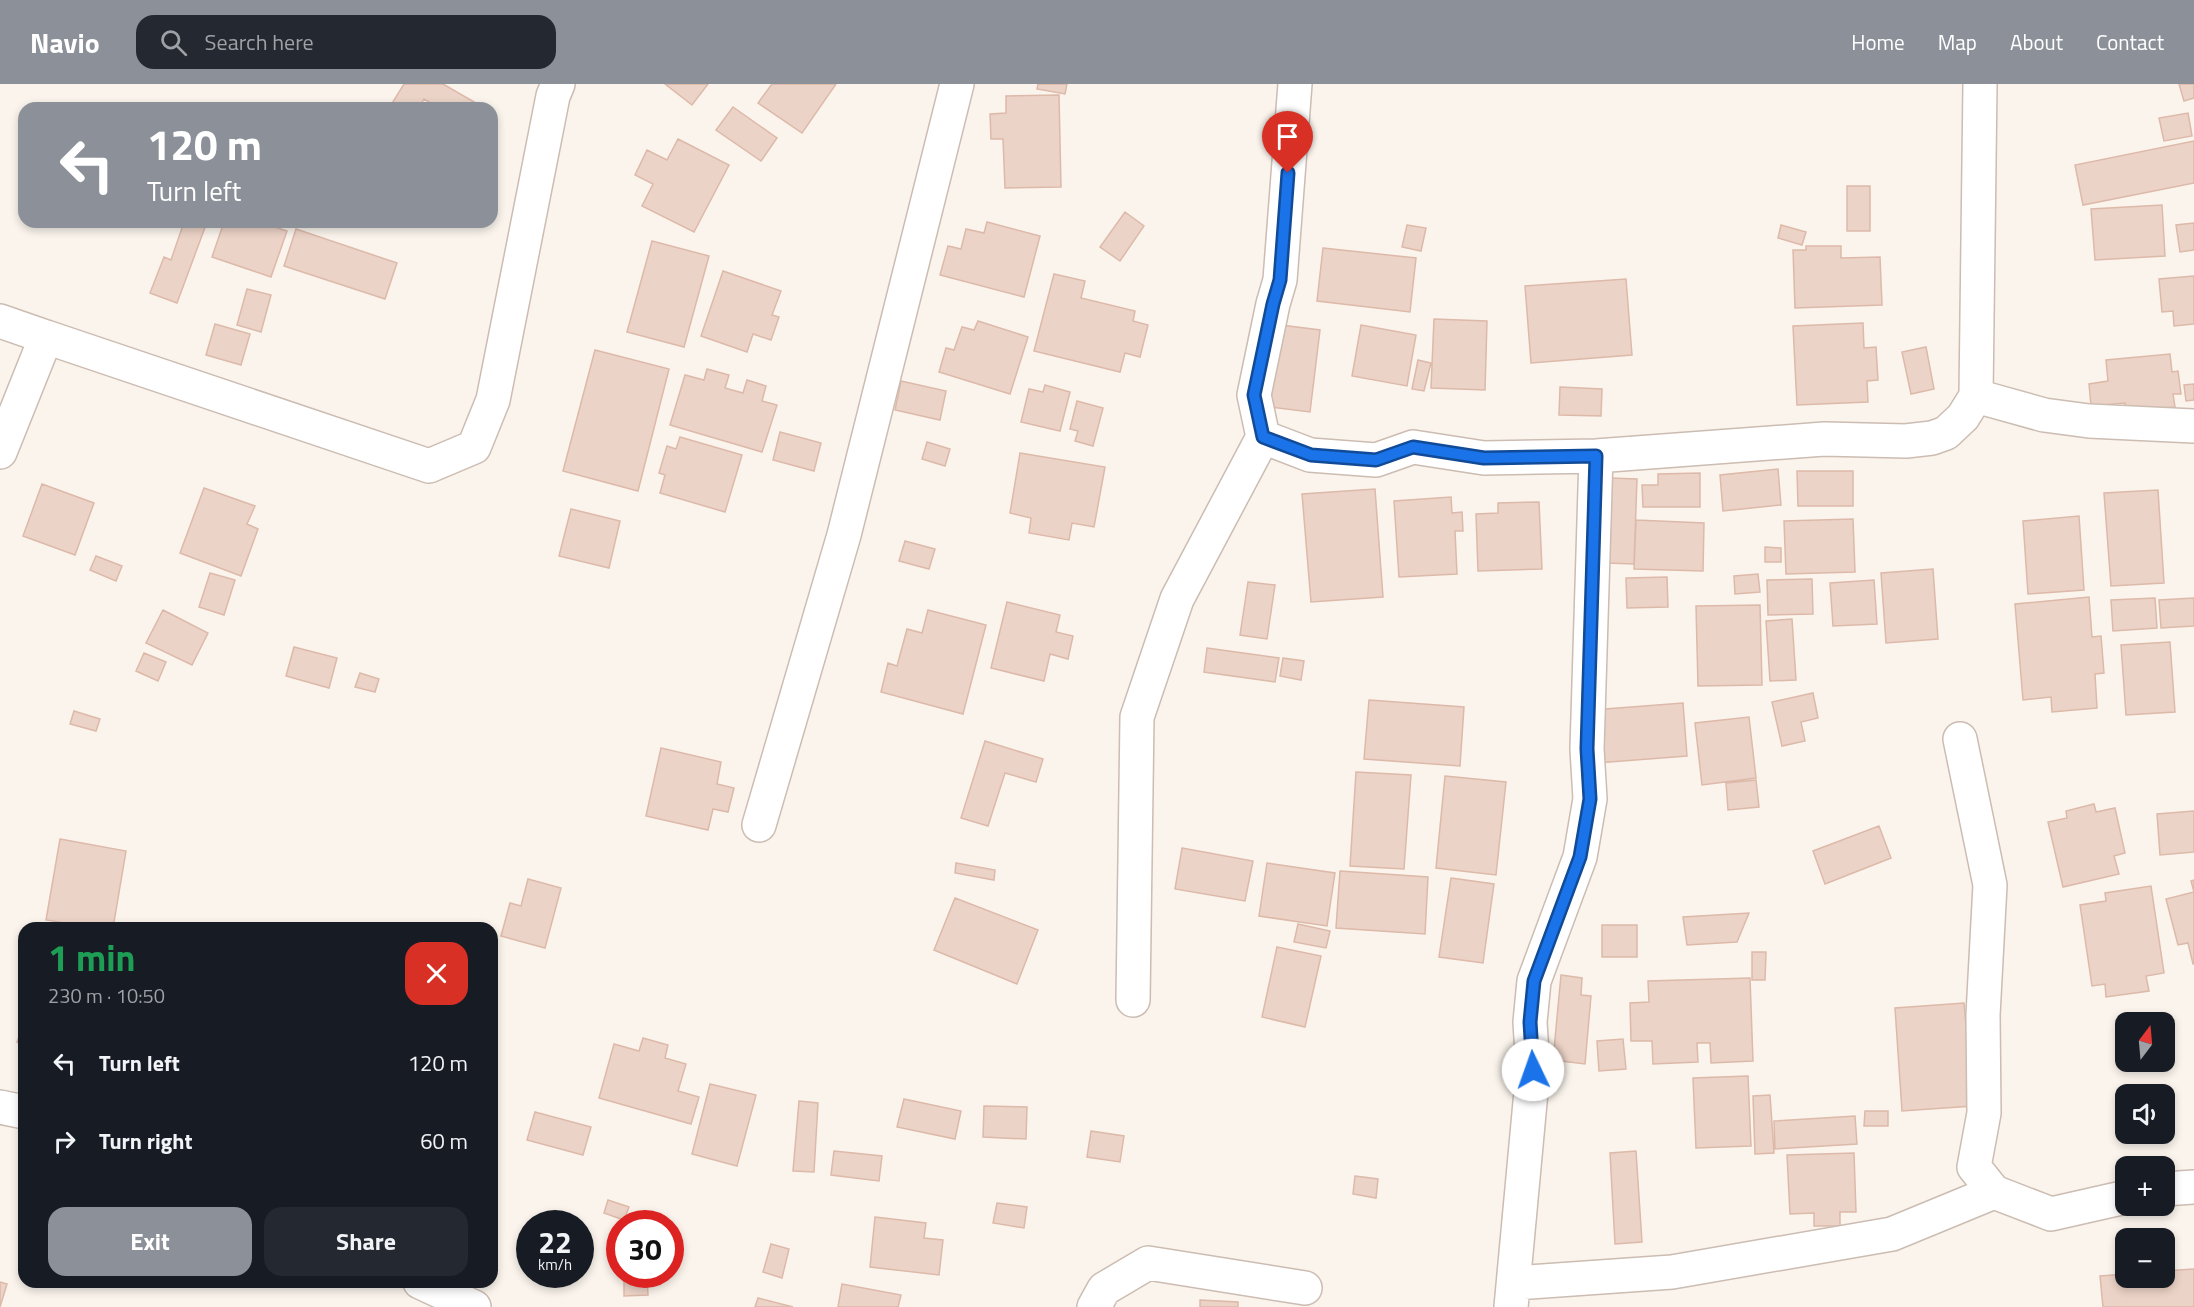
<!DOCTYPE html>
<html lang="en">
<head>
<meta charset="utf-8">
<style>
  :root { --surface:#171b24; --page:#242831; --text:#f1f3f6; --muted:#9ea1a6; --accent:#8c9099 }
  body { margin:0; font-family:"Titillium Web",sans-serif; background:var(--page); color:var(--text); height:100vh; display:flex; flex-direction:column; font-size:22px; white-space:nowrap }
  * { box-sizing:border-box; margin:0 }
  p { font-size:20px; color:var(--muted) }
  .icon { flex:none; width:33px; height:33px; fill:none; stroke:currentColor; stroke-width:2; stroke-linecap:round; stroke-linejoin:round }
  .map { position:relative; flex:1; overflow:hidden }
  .details { position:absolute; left:18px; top:838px; width:480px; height:366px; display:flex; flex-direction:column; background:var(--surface); border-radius:18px; box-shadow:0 3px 9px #0003 }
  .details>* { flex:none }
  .top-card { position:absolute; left:18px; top:18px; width:480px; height:126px; border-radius:18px; box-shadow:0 3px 9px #0003; background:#8c9099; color:#fff; overflow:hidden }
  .needle { width:39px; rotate:16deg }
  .tools { position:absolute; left:2115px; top:928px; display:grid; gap:12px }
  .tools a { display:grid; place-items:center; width:60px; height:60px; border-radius:12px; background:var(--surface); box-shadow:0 3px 9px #0003; font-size:30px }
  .speed { position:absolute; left:516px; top:1126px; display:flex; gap:12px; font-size:30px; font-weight:700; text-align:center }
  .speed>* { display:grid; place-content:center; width:78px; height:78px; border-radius:50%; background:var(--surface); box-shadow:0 3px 9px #0003; line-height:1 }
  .speed small { font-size:15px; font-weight:400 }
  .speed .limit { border:9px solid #d22; background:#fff; color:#111 }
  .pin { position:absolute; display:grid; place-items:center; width:51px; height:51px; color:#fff; margin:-62px -26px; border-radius:50% 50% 50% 0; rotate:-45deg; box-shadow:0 0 6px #0007 }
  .pin .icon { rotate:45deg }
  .me { position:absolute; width:66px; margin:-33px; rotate:357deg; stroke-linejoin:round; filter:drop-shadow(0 0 4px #0008) }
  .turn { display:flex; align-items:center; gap:21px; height:126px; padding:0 30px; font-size:27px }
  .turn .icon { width:78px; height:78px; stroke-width:2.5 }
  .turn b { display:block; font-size:42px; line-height:51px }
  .round { display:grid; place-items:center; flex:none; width:63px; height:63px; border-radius:18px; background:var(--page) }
  .summary { display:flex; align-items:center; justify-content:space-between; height:102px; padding:0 30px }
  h1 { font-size:36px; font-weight:700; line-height:45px; color:#1e9e55 }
  .action { display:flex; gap:12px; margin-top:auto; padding:12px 30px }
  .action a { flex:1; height:69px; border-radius:18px; background:var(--accent); color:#fff; font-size:24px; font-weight:700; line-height:69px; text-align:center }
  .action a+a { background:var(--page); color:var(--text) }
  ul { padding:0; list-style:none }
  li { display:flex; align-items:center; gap:18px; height:78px; padding:0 30px }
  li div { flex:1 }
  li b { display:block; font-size:22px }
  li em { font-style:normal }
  header { display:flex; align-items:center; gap:36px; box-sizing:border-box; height:84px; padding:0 30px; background:var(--accent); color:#fff }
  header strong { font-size:28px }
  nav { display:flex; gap:33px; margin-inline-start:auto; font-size:21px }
  .search { width:420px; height:54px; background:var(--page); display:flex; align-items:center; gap:15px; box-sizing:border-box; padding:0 21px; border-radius:18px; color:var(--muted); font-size:22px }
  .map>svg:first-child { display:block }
  .building { fill:#ecd3c7; stroke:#ddb9a9; stroke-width:1.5 }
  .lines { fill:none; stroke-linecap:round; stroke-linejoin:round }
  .street-casing { stroke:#ccbcb2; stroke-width:36 }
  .street { stroke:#fff; stroke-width:33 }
  .route-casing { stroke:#114b97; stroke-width:15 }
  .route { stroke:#1a73e8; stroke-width:10 }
</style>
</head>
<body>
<header>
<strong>Navio</strong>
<div class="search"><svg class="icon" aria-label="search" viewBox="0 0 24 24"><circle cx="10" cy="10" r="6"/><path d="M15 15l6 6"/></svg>Search here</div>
<nav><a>Home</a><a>Map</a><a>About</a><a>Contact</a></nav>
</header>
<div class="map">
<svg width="2194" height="1223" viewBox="0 0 2194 1223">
  <rect width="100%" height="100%" fill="#faf4ec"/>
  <path class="building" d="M404,0H443L483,23L439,24L424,15L419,24H397L391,21Z
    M665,0H708L692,21Z
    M772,0H836L802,49L758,19Z
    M1038,0H1067L1065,10L1037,5Z
    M2179,0H2194V14L2184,17Z
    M1059,11L1061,103L1005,104L1003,55H991L990,30L1006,29V12Z
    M733,23L777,54L761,77L716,46Z
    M2188,29L2192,52L2164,57L2159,34Z
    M678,55L729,81L694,148L642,122L653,100L635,91L647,66L667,76Z
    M2194,57V99L2083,121L2075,81Z
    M1847,102H1870V147H1847Z
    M2162,121L2165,172L2095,176L2091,125Z
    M1125,128L1144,142L1120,177L1100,163Z
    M184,138H207L177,219L150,209L164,173L171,176Z
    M224,138H259L287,147L271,193L212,173Z
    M987,138L1040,152L1024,213L940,191L948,162L961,165L966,145L984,149Z
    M2194,139V166L2180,168L2176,141Z
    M1407,141L1426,144L1421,167L1402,163Z
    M1781,141L1806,148L1802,161L1778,154Z
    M296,145L397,179L385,215L284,182Z
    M652,157L709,172L684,263L627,248Z
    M1806,162H1841V174L1880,173L1882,221L1795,224L1793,166H1806Z
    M1323,164L1416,174L1410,228L1317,217Z
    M723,187L781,207L772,231L779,233L771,256L753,250L747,268L701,252Z
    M1054,190L1085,197L1081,214L1135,227L1133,237L1148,241L1140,273L1125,269L1120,288L1034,267Z
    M2194,192V240L2174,242L2173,227L2162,228L2159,195Z
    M1626,195L1632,271L1531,279L1525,202Z
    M247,205L271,211L261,248L237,241Z
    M1434,235L1487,237L1485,306L1431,304Z
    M978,237L1028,253L1010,310L939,288L946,264L954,266L962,243L974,246Z
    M1863,239L1864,264L1876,263L1878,296L1867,297L1868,318L1797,321L1793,242Z
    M215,240L250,250L241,281L206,271Z
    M1273,240L1320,246L1310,328L1263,322Z
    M1361,241L1416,251L1407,302L1352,292Z
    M1926,263L1934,305L1911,310L1902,268Z
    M595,266L669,285L638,407L563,387Z
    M2170,270L2172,288L2178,287L2181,310H2173L2175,323L2126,327L2125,319L2091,322L2089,300L2108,297L2106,276Z
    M1418,276L1431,279L1424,307L1412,305Z
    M707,285L729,291L725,304L743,309L747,296L766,302L762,317L777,321L762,368L670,341L685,291L704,296Z
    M901,297L946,307L940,336L895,326Z
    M2194,300V316L2186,317L2184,301Z
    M1045,301L1070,308L1060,347L1021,338L1029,305L1043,308Z
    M1560,303L1602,305L1601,332L1559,331Z
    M1077,317L1103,324L1093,362L1075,357L1078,347L1070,345Z
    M780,348L821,359L814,387L773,376Z
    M680,353L742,371L725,428L660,409L665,391L659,389L667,362L676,365Z
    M927,358L950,365L945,382L922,375Z
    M1020,369L1105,383L1094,443L1072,439L1069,456L1029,449L1031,434L1010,429Z
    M1778,385L1781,421L1723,427L1720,391Z
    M1797,387H1853V422H1798Z
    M1700,389V423H1643L1642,401H1658V390Z
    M1610,394L1637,395L1634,480L1607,479Z
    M42,400L94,419L75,471L23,452Z
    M204,404L255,422L247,440L258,445L241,492L180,469Z
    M1375,405L1383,513L1311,518L1302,410Z
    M2158,406L2164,499L2111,502L2104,409Z
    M1451,413L1452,429L1462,428L1463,447H1455L1457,490L1399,493L1394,417Z
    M1539,418L1542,485L1478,487L1476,430L1498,429V419Z
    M571,425L620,437L609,484L559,472Z
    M2079,432L2084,506L2028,510L2023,437Z
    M1853,435L1855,488L1786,490L1784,437Z
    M1636,436L1704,439L1703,487L1634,485Z
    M905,457L935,465L929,485L899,477Z
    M1765,463L1781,464V478H1765Z
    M96,472L122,482L116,497L90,486Z
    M1933,485L1938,555L1886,559L1881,489Z
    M210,489L235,496L224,531L199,523Z
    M1758,490L1760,508L1735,510L1734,492Z
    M1667,493L1668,523L1627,524L1626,494Z
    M1812,495L1813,530L1768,531L1767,496Z
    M1874,496L1877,540L1833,542L1830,499Z
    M1248,498L1275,501L1267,555L1240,551Z
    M2089,513L2092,553L2101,552L2104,589L2095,590L2097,624L2052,628L2051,613L2023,616L2015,520Z
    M2155,514L2157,544L2113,547L2111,516Z
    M2194,514V542L2161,544L2159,516Z
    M1007,518L1060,531L1056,548L1073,552L1068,575L1050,570L1044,597L991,584Z
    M1760,521L1762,601L1698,602L1696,522Z
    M163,526L208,549L192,581L146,559Z
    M928,526L986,541L963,630L881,608L888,579L897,582L907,545L922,549Z
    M1792,535L1796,596L1770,597L1766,537Z
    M2170,558L2175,628L2126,631L2121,561Z
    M294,563L337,574L329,604L286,592Z
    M1207,564L1279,574L1275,598L1204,588Z
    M144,569L166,578L158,597L136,587Z
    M1283,574L1304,577L1301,596L1280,592Z
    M360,589L379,595L375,608L355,603Z
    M1813,609L1818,634L1801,638L1805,657L1782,662L1772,618Z
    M1369,616L1464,623L1460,682L1364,675Z
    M1683,619L1687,672L1597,679L1592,626Z
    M74,627L100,635L96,647L70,640Z
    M1749,633L1756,694L1702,701L1695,639Z
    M985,657L1043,675L1036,698L1005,689L988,742L961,734Z
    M661,664L721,678L717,700L734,704L728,728L713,725L708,746L646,732Z
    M1356,688L1411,691L1404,785L1350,782Z
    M1445,692L1506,698L1496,791L1436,784Z
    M1756,696L1759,723L1728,726L1726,699Z
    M2094,720L2096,728L2115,724L2125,769L2114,772L2119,790L2063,803L2048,738L2067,734L2066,727Z
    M2194,727V768L2160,771L2157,730Z
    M1879,742L1891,774L1825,800L1813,767Z
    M60,755L126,767L113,844H96L46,836Z
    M1182,764L1253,777L1245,817L1175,805Z
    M956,779L995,786L994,796L955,789Z
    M1267,779L1335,789L1327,842L1259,832Z
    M1340,787L1428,793L1425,850L1336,844Z
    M1451,794L1494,800L1483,879L1439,873Z
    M528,795L561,804L545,864L501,852L510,819L521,822Z
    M2194,796V880H2193L2188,859L2178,861L2166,815L2194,808L2191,797Z
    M2151,802L2164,889L2146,892L2149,907L2106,913L2105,900L2092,902L2080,821L2106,817L2105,809Z
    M955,814L1038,846L1017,900L934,866Z
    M1749,829L1737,858L1687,861L1683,833Z
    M1298,840L1330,847L1326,864L1294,858Z
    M1602,841H1637V873H1602Z
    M1277,863L1321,872L1305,943L1262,933Z
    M1752,868H1766L1765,896H1752Z
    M1561,891L1582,894L1581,911L1591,912L1585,980L1553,976Z
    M1750,894L1753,977L1711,979L1710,959H1697L1698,978L1653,980L1652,957H1631L1630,919L1649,918L1648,897Z
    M1964,919L1973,1022L1902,1027L1895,924Z
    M24,940V961L17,958Z
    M643,954L668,961L665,974L686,980L678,1007L699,1013L691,1040L599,1014L614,960L639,967Z
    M1623,955L1626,985L1599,987L1597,957Z
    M1748,992L1751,1062L1696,1064L1693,994Z
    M710,1000L756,1011L737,1082L692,1070Z
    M1770,1011L1774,1069L1755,1070L1753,1012Z
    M904,1015L961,1027L955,1055L897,1043Z
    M799,1017L818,1019L814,1088L793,1087Z
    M984,1022L1027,1023L1026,1055L983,1053Z
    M1865,1027H1888V1042H1864Z
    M535,1028L591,1043L583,1071L527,1056Z
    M1855,1032L1857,1060L1775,1065L1774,1037Z
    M1091,1047L1124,1052L1120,1078L1087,1073Z
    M834,1067L882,1072L879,1097L831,1091Z
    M1636,1067L1642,1158L1615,1160L1610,1069Z
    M1854,1069L1856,1128H1840V1142H1814V1129L1790,1130L1787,1071Z
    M1355,1092L1378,1095L1376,1114L1353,1110Z
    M608,1116L629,1123L624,1136L604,1129Z
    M997,1119L1027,1123L1024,1144L993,1139Z
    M875,1133L926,1139L924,1154L943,1156L939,1191L870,1183Z
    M771,1160L789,1165L782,1194L763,1188Z
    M2194,1185V1223H2103L2100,1192L2126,1190V1194H2164V1187Z
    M624,1191H647L648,1211L624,1212Z
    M0,1198L7,1200L0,1223Z
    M842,1200L901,1211L898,1223H838Z
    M758,1214L793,1223H755Z
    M1200,1216L1238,1218V1223H1200Z"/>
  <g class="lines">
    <defs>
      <path id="street" d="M1295,0L1280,196L1273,220L1254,311L1263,353L1310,371L1376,376L1413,363L1484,374L1596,372L1824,355L1906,357L1932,354L1946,349L1963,333L1976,312L1980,0
        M0,237L46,253L0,368
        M46,253L429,382L474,363L493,316L553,12L558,0
        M1976,312L2044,331L2089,337L2194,342
        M1960,655L1990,801L1983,931L1984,1029L1974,1083L1994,1108L2051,1130L2126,1113
        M759,741L844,451L957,0
        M1133,916L1137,633L1177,515L1263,353
        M0,1023L24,1028
        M2164,1105L2194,1103
        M420,1198L474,1223
        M1515,1199L1672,1188L1892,1150L1994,1108
        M1094,1223L1104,1205L1148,1179L1305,1204
        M1511,1223L1533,986L1530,938L1534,897L1580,773L1590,715L1587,665L1596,372"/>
    </defs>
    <use href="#street" class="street-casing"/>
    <use href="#street" class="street"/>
  </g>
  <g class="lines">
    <defs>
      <path id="route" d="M1288,89L1280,196L1273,220L1254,311L1263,353L1311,371L1376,376L1413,363L1484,374L1596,372L1587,665L1590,715L1580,773L1534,897L1530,938L1533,986"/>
    </defs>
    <use href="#route" class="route-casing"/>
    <use href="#route" class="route"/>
  </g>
</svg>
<div class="tools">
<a><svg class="needle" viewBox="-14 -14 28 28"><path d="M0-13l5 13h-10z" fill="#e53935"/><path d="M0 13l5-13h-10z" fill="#9ea1a6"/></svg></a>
<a><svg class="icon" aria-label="sound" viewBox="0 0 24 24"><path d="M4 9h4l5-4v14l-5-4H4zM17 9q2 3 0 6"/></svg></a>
<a>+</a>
<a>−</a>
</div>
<div class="speed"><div>22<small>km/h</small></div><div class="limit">30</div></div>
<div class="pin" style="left:1288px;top:89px;background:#d93025"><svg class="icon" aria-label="arrive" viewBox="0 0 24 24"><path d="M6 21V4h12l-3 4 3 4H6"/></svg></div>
<svg class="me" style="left:1533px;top:986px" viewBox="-20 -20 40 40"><circle r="19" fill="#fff"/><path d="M0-13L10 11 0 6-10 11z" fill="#1a73e8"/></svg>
<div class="top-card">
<div class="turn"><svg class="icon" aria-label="left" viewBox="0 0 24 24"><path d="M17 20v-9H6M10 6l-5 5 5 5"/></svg><div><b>120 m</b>Turn left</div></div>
</div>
<section class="details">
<div class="summary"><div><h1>1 min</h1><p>230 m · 10:50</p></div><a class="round" style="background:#d93025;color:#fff"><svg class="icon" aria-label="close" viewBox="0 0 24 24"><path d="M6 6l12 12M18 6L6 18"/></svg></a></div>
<ul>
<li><svg class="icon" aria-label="left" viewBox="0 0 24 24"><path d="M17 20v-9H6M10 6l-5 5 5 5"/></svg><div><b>Turn left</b></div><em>120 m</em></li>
<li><svg class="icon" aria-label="right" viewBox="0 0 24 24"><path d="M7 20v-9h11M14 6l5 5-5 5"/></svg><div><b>Turn right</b></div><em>60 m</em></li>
</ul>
<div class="action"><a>Exit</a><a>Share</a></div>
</section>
</div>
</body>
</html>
